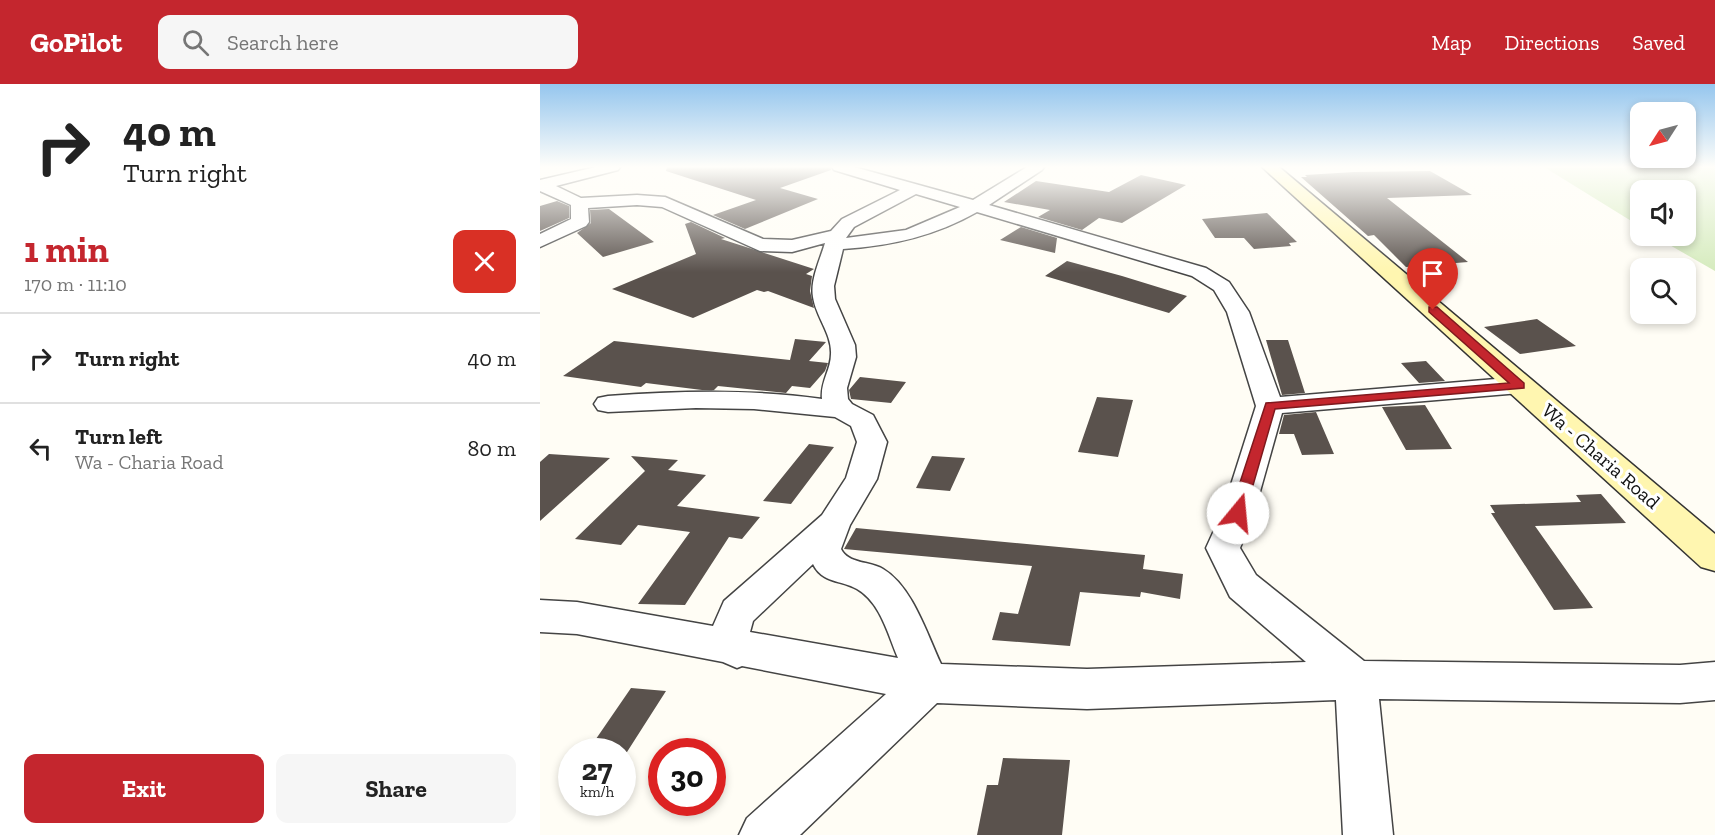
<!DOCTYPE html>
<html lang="en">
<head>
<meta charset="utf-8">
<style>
  :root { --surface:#fff; --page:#f6f6f6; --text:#222; --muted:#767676; --line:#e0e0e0; --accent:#c4262e }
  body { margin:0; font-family:"Zilla Slab",serif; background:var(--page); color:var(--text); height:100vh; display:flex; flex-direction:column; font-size:22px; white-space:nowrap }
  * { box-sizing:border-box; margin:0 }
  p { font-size:20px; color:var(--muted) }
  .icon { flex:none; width:33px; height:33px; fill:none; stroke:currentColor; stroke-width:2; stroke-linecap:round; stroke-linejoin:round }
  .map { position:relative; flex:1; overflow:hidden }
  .sheet { display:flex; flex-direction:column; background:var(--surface); width:540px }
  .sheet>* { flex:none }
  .banner { background:#fff; color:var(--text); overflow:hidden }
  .needle { width:39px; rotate:234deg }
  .buttons { position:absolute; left:1090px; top:18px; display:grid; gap:12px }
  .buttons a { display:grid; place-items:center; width:66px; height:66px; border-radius:12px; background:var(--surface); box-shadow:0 3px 9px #0003; font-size:30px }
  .speed { position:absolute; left:18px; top:654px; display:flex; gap:12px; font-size:30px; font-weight:700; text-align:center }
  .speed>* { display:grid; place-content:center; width:78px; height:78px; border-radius:50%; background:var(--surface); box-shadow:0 3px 9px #0003; line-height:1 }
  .speed small { font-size:15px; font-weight:400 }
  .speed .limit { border:9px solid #d22; background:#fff; color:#111 }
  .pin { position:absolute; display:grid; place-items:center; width:51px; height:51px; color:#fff; margin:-62px -26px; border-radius:50% 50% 50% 0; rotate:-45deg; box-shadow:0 0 6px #0007 }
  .pin .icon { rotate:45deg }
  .me { position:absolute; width:66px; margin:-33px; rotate:17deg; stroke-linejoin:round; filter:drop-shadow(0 0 4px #0008) }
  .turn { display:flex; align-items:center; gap:21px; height:126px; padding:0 24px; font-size:27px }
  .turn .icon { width:78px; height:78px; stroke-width:2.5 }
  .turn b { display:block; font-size:42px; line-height:51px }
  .round { display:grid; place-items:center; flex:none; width:63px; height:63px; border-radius:12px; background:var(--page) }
  .headline { display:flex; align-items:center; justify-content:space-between; height:102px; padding:0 24px }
  h1 { font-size:36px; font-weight:800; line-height:45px; color:var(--accent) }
  .cta { display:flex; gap:12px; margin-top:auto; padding:12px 24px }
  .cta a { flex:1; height:69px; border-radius:12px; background:var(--accent); color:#fff; font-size:24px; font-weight:800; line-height:69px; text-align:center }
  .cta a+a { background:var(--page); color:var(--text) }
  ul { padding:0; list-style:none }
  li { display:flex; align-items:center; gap:18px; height:90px; padding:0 24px; border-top:2px solid var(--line) }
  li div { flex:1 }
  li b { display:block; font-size:22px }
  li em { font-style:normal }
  header { display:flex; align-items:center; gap:36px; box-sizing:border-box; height:84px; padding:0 30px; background:var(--accent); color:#fff }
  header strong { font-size:28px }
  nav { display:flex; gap:33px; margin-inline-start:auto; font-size:21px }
  .search { width:420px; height:54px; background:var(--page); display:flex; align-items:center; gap:15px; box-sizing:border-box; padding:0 21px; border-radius:12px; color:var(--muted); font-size:22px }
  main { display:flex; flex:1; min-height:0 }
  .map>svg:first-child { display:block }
  .green { fill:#d5ebbd }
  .building { fill:#5a524d }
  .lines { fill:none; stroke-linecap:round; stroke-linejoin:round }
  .street-casing { stroke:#444; stroke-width:3 }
  .secondary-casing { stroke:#333; stroke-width:3 }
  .street { fill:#fff; fill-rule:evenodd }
  .secondary { fill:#fff6b0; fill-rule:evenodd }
  .route { fill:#c4262e; stroke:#7f191e; stroke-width:1.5 }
  .labels { text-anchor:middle; stroke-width:6; stroke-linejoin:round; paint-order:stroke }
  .street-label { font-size:20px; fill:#111; stroke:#fff }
</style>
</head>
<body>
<header>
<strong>GoPilot</strong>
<div class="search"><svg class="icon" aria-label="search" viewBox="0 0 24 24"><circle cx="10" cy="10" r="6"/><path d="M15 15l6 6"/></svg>Search here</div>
<nav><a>Map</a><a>Directions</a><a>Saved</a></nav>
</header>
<main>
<section class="sheet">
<div class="banner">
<div class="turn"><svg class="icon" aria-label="right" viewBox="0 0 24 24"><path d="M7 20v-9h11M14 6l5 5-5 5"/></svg><div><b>40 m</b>Turn right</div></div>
</div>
<div class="headline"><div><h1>1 min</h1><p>170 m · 11:10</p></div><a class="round" style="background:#d93025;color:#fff"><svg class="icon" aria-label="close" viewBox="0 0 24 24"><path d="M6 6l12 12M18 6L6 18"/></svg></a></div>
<ul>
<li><svg class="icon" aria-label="right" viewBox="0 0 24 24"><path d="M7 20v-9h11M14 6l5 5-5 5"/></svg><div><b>Turn right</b></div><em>40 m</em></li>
<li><svg class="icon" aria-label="left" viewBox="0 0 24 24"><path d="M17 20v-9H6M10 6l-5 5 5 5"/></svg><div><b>Turn left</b><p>Wa - Charia Road</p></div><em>80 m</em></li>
</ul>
<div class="cta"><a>Exit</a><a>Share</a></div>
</section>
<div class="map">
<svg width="1175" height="751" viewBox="0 0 1175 751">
  <rect width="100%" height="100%" fill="#fffdf5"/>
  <path class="green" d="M1004,83H1175V187L1114,152H1146V106H1101V143Z"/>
  <path class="building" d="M127,83H290L291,86L240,104L278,115L205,145L173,131L216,116L126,87Z
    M890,87L932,111L847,114L928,178L866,183L834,151L828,152L761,93H767L765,91L814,88Z
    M601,91L646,101L582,139L559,134L542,146L498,133L510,126L464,118L496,97L569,108Z
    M17,117L29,122V134L0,147V122Z
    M69,125L114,158L63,173L37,149L51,139L50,126Z
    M727,129L757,158L749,159L751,162L714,165L704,154H675L662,135Z
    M151,138L185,154L181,155L274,185L266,190L272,192L270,207L274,224L228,207L224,208L217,206L153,234L72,205L156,170L145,140Z
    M481,143L517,154L515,169L460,156Z
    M527,177L582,192L647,212L629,229L505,192Z
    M997,235L1036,262L980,270L944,243Z
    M255,255L286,258L269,277L288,279L285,287L270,304L252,302L246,309L178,302L174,306H162L106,299L101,303L23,292L74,257L250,276Z
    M726,256H748L765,309L742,311Z
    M886,277L905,297L879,299L861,279Z
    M320,293L366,298L351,319L311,315L309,306Z
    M557,313L593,316L578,373L538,368Z
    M885,321L912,365L866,366L842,323Z
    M776,328L794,370L762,371L754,350H739L744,331Z
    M269,360L294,363L251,420L223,417Z
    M9,370L70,374L0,437V378Z
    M91,372L138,376L128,386L166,391L137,422L220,433L202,455L189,453L145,521L98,520L150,448L98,441L81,461L35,455L105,387Z
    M392,372L425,374L410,407L376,404Z
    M1061,410L1086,439L995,442L1053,524L1014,526L951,429H955L950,421L1041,418L1036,411Z
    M316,444L605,471L603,485L643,490L640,515L601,508L600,513L540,508L530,562L452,556L460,528L478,530L492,482L304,465Z
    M91,604L126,607L87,668H47Z
    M463,674L530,676L522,751H437L447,701H458Z"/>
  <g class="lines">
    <defs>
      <path id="street" d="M56,83H80L78,86L16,102L41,114L97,111L125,113L223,155L252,156L291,147L302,135L360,106L294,86L292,83H314L433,116L487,83H504L502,86L449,121L666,184L689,198L709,228L740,313L980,293L989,295L993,301L989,307L980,309L742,329L714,429L700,464L716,491L824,577L1140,581L1175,578V616L1140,619L839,615L853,751H803L796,616L547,625L397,619L260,751H199L207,734L346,610L202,582L197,584L183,578L37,550L0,548V516L37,518L173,542L184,517L282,431L306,394L317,358L311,342L295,333L214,325L156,324L68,328L58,326L54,320L58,314L68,312C139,307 211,305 282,315C280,298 291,286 291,270C292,250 276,233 273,213C270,196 280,176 285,159L252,168L220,167L122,123L97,121L48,124L49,138L46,142L0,163V150L31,135V121L0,107V96ZM376,110L420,123L366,146L306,154L314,143ZM437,128L652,192L674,206L687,228L716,322L682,429L666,464L690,513L766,578L547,585L401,580C387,550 372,502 343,485C330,477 308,480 301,465L310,441L337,395L347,358L333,331L312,320L308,315L307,304L316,273L315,261L295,215L294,202L303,165C351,162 395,152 437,128ZM273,480C282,499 301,496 317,505C341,519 348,551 358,574L210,548L213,537Z"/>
      <path id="secondary" d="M722,83H739L1175,450V487L1161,483Z"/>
    </defs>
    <use href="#street" class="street-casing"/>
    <use href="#secondary" class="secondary-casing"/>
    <use href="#street" class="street"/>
    <use href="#secondary" class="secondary"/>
  </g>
  <linearGradient id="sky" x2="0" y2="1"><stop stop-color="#95c6ee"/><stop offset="0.44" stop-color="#fffefa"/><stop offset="1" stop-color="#fffefa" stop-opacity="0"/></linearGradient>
  <rect width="1175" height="188" fill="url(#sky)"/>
  <path class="route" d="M889,223H897L984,299V304L735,325L705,429L703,433H693L690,429L726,319L969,299L889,228Z"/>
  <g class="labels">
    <g class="street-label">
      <text transform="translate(1061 372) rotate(41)" y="7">Wa - Charia Road</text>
    </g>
  </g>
</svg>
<div class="buttons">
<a><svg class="needle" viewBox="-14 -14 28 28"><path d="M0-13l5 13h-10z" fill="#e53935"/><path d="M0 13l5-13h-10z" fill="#767676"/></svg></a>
<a><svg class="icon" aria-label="sound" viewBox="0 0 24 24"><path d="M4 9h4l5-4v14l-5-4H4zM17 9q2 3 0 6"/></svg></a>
<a><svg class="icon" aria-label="search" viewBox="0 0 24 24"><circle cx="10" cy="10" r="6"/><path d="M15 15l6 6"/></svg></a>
</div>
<div class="speed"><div>27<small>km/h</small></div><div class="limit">30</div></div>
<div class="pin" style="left:893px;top:226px;background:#d93025"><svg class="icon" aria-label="arrive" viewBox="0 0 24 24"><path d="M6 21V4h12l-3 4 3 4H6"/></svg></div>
<svg class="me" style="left:698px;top:429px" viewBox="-20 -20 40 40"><circle r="19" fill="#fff"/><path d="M0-13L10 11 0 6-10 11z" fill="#c4262e"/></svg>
</div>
</main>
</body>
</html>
